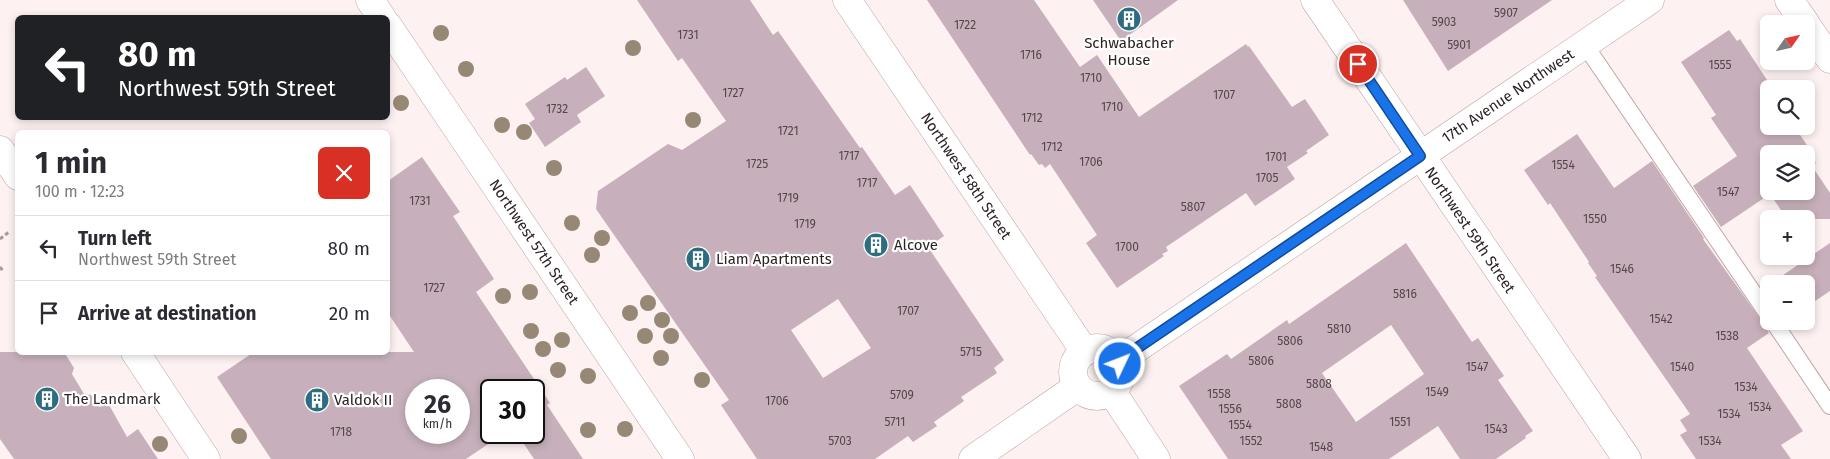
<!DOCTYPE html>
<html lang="en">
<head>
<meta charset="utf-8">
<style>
  :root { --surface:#fff; --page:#f2f2f3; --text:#2b2b33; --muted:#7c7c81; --line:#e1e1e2 }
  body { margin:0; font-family:"Fira Sans",sans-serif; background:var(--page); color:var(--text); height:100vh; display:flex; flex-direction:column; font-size:19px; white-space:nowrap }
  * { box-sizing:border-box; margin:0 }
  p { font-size:16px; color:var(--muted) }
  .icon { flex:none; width:28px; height:28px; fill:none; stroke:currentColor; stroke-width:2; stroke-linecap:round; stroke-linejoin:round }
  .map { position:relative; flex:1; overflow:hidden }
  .side { position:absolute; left:15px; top:130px; width:375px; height:225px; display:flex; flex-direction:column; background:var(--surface); border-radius:8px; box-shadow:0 2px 8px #0003 }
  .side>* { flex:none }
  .guide { position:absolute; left:15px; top:15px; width:375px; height:105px; border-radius:8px; box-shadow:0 2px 8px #0003; background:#202124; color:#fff; overflow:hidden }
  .needle { width:32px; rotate:56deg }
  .controls { position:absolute; left:1760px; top:15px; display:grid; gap:10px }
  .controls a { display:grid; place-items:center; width:55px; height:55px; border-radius:8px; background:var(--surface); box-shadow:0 2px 8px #0003; font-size:25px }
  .speed { position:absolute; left:405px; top:379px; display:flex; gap:10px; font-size:25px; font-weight:700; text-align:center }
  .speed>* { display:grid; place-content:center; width:65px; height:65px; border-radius:50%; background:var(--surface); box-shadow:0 2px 8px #0003; line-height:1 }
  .speed small { font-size:12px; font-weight:400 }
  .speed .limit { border:2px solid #111; border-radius:8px; background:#fff; color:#111 }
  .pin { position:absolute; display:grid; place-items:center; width:42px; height:42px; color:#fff; margin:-21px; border:2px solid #fff; border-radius:50%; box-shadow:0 1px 5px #0007 }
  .me { position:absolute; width:55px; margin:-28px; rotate:47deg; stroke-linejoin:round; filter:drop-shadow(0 0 4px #0008) }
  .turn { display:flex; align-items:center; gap:18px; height:105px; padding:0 20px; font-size:22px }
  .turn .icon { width:65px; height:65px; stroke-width:2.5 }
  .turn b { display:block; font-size:35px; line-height:42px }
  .round { display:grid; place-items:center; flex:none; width:52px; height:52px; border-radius:8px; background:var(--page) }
  .head { display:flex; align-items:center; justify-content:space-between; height:85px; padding:0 20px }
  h1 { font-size:30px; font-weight:700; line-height:38px }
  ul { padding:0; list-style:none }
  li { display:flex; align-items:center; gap:15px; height:65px; padding:0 20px; border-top:1px solid var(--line) }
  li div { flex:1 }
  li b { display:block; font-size:19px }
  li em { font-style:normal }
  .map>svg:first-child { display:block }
  .building { fill:#c7b0bb; fill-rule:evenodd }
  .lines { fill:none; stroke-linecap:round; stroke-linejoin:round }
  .service-casing { stroke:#c0a6a5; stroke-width:18 }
  .minor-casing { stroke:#c0a6a5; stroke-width:29 }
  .path { stroke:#a79c9c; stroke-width:3; stroke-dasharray:4 2.5; stroke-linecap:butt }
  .service { stroke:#fff; stroke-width:16 }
  .minor { stroke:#fff; stroke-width:28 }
  .tree { fill:#968875 }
  .route-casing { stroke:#114b97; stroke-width:12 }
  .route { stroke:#1a73e8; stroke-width:9 }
  .labels { text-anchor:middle; stroke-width:4.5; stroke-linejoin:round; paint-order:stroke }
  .number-label { font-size:12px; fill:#544649 }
  .poi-label { font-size:15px; fill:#2d2323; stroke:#fff; text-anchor:start }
  .street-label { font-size:15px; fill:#2d2323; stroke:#fff }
</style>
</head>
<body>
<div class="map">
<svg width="1830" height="459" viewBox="0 0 1830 459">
  <rect width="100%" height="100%" fill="#fdf1f1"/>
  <path class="building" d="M637,0H750L773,35L778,31L860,148L862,147L895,195L910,185L944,236L928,247L1004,360L994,368L997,373L961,397L964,401L934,422L937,426L913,442L908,436L875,459H757L721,405L729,400L596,209L598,191L668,144L682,150L726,121L682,58L678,61ZM838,299L871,348L823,378L791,330Z
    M927,0H1034L1080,67L1097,55L1139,117L1246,44L1248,47L1249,46L1292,107L1305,99L1329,135L1306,151L1308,153L1287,167L1295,179L1255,206L1246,193L1166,247L1168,251L1162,254L1164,256L1117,288L1086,243L1097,235L1050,164L1045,168L1042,164L1039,165L1031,154L1030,155Z
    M1093,0H1178L1121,41Z
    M1403,0H1552L1448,71Z
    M1729,30L1737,41L1740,39L1773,89H1769V126H1794L1813,154L1811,155L1816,163L1812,166L1830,193V219H1787L1770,194L1721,227L1693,186L1737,156L1711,118L1716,115L1681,62ZM1769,154H1806V191H1769Z
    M586,67L605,96L577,115L581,122L545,147L529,123L535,119L525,104L565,77L567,80Z
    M1577,134L1614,188L1652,161L1704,238L1703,239L1764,324L1769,333L1747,348L1803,431L1781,445L1791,459H1696L1680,435L1687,431L1680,420L1690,414L1595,277L1597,276L1588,263L1589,262L1550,203L1548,205L1524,170Z
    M422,157L460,212L453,216L494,279L476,292L550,403L547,405L583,459H534L516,432H534V390H491V432H506L466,459H271L217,377L254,352H414L388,313V181ZM416,390H459V432H416Z
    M1406,243L1472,342L1478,338L1504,376L1498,380L1533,431L1525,436L1526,438L1496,459H1460L1438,426L1389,459H1228L1179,386L1227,354L1231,359L1287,320L1289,324ZM1391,325L1424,374L1356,422L1322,373Z
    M1830,243V291L1806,307V284H1770Z
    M0,352H64L74,368L72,374L84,394L91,395L100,407L108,403L127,437L138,429L158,459H14L0,439Z"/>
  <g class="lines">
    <defs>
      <path id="service" d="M1585,45L1769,316
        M1773,321L1830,406"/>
      <path id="minor" d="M370,0L382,18
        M847,0L1085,352
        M1315,0L1627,459
        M1789,0L1806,24
        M1806,25L1830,59
        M388,26L680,459
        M0,150L18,176
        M1073 372a24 24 0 1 1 48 0a24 24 0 1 1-48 0Z
        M135,352L206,459
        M1118,361L1650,0
        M1112,392L1156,459
        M973,459L1077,387"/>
    </defs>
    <use href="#service" class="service-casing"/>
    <use href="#minor" class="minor-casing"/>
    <path class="path" d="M0,239L9,232
      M0,267L3,271"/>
    <use href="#service" class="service"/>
    <use href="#minor" class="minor"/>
  </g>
  <g class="tree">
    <circle cx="441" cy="33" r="8"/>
    <circle cx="633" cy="48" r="8"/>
    <circle cx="466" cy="69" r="8"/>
    <circle cx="401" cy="103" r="8"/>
    <circle cx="693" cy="120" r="8"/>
    <circle cx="502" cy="125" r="8"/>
    <circle cx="524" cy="132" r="8"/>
    <circle cx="554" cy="168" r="8"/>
    <circle cx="572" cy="223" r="8"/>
    <circle cx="602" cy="238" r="8"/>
    <circle cx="592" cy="255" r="8"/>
    <circle cx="530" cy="292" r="8"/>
    <circle cx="503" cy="296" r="8"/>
    <circle cx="648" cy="303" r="8"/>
    <circle cx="630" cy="313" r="8"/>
    <circle cx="662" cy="320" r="8"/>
    <circle cx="531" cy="331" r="8"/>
    <circle cx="645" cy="336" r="8"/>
    <circle cx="671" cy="336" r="8"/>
    <circle cx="562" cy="340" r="8"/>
    <circle cx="543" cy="349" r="8"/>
    <circle cx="661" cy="358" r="8"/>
    <circle cx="558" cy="370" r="8"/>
    <circle cx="588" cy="376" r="8"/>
    <circle cx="702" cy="380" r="8"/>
    <circle cx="625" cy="429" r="8"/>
    <circle cx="588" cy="430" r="8"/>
    <circle cx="239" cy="436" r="8"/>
    <circle cx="160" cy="444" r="8"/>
  </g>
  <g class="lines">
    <defs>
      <path id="route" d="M1120,364L1118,361L1420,156L1358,64"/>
    </defs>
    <use href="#route" class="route-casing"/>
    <use href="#route" class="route"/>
  </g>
  <defs>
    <symbol id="building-disc" viewBox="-11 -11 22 22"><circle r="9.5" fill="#2c6e80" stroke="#fff"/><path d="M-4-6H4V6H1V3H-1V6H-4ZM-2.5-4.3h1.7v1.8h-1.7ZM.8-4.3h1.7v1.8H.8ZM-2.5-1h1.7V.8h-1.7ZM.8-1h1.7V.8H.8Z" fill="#fff"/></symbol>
  </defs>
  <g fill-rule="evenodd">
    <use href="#building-disc" x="1115" y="5" width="28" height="28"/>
    <use href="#building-disc" x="862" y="231" width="28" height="28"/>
    <use href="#building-disc" x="684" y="245" width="28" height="28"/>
    <use href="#building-disc" x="33" y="385" width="28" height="28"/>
    <use href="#building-disc" x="303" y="386" width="28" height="28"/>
  </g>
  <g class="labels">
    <g class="number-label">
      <text x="1506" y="17">5907</text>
      <text x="1444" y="26">5903</text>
      <text x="965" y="29">1722</text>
      <text x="688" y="39">1731</text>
      <text x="1459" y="49">5901</text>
      <text x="1031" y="59">1716</text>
      <text x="1720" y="69">1555</text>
      <text x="1091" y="82">1710</text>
      <text x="733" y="97">1727</text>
      <text x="1224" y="99">1707</text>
      <text x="1112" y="111">1710</text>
      <text x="557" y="113">1732</text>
      <text x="1032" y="122">1712</text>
      <text x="788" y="135">1721</text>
      <text x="1052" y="151">1712</text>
      <text x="849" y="160">1717</text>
      <text x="1276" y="161">1701</text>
      <text x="1091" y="166">1706</text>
      <text x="757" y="168">1725</text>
      <text x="1563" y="169">1554</text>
      <text x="1267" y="182">1705</text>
      <text x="867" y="187">1717</text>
      <text x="1728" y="196">1547</text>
      <text x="788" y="202">1719</text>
      <text x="420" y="205">1731</text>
      <text x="1193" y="211">5807</text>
      <text x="1595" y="223">1550</text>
      <text x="805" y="228">1719</text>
      <text x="1127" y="251">1700</text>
      <text x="1622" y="273">1546</text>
      <text x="434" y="292">1727</text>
      <text x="1405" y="298">5816</text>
      <text x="908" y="315">1707</text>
      <text x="1661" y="323">1542</text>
      <text x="1339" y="333">5810</text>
      <text x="1727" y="340">1538</text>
      <text x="1290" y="345">5806</text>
      <text x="971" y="356">5715</text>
      <text x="1261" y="365">5806</text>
      <text x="1477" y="371">1547</text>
      <text x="1682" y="371">1540</text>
      <text x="1319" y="388">5808</text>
      <text x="1746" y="391">1534</text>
      <text x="1437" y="396">1549</text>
      <text x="1219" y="398">1558</text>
      <text x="902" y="399">5709</text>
      <text x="777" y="405">1706</text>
      <text x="1289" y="408">5808</text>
      <text x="1760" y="411">1534</text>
      <text x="1230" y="413">1556</text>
      <text x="1729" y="418">1534</text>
      <text x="895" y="426">5711</text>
      <text x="1400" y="426">1551</text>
      <text x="1240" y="429">1554</text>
      <text x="1496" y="433">1543</text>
      <text x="341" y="436">1718</text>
      <text x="840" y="445">5703</text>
      <text x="1251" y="445">1552</text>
      <text x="1710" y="445">1534</text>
      <text x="1321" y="451">1548</text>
    </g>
    <g class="poi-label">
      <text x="1129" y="48" text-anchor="middle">Schwabacher<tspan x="1129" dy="17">House</tspan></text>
      <text x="894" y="250">Alcove</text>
      <text x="716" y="264">Liam Apartments</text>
      <text x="64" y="404">The Landmark</text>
      <text x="334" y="405">Valdok II</text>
    </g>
    <g class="street-label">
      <text transform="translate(1508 96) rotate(-34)" y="5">17th Avenue Northwest</text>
      <text transform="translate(966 176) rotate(56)" y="5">Northwest 58th Street</text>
      <text transform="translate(1470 230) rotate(56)" y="5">Northwest 59th Street</text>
      <text transform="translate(534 242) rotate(56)" y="5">Northwest 57th Street</text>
    </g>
  </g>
</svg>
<div class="controls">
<a><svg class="needle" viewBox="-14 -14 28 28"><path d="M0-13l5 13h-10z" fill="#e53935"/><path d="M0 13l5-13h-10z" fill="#7c7c81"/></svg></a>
<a><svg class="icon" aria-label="search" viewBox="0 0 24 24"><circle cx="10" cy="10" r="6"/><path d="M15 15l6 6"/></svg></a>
<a><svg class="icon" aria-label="layers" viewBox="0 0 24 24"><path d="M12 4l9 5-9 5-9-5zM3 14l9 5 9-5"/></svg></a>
<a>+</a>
<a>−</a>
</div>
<div class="speed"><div>26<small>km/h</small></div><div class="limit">30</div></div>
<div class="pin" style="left:1358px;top:64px;background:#d93025"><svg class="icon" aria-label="arrive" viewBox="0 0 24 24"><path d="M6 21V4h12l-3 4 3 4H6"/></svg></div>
<svg class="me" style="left:1120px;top:364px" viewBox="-20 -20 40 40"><circle r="17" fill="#1a73e8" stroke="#fff" stroke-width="3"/><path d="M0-11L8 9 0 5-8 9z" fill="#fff"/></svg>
<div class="guide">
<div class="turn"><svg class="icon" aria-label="left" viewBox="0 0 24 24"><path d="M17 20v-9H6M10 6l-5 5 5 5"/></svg><div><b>80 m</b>Northwest 59th Street</div></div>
</div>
<section class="side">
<div class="head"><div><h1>1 min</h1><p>100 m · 12:23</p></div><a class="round" style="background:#d93025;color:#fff"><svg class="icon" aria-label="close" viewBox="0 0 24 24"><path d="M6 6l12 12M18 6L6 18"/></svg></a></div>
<ul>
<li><svg class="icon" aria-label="left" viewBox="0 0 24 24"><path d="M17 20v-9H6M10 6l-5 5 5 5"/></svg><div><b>Turn left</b><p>Northwest 59th Street</p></div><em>80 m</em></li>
<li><svg class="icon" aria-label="arrive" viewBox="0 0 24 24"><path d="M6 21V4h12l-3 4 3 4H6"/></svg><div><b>Arrive at destination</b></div><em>20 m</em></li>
</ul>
</section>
</div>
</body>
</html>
